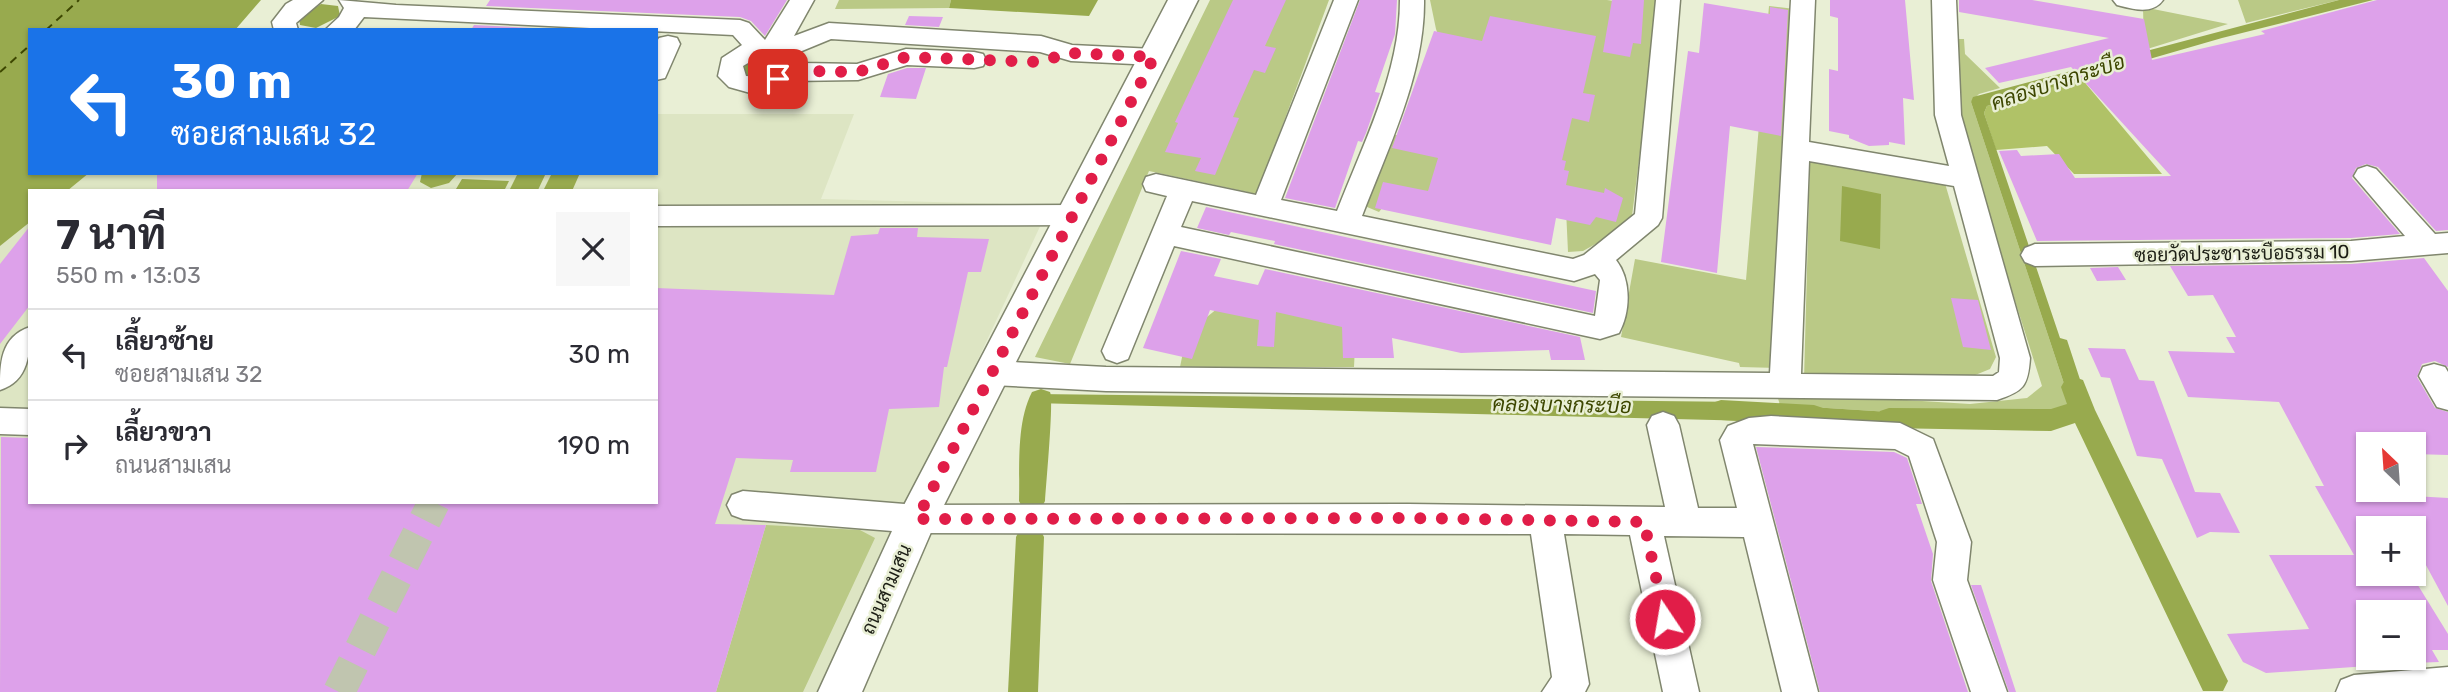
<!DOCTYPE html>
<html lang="th">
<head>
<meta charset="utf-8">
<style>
  :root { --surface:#fff; --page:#f7f7f7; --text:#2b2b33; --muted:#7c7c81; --line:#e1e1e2 }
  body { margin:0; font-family:Rubik,Sarabun,sans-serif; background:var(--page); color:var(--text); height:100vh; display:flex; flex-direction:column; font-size:26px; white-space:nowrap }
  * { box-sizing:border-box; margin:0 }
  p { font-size:23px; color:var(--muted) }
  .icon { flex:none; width:38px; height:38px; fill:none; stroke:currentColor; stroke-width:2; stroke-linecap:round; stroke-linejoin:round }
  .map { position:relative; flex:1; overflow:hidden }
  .drawer { position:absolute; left:28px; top:189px; width:630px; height:315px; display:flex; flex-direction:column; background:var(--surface); border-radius:0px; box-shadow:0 2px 5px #0004 }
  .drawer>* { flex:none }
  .banner { position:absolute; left:28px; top:28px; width:630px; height:147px; border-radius:0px; box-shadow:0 2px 5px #0004; background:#1a73e8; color:#fff; overflow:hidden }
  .needle { width:46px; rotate:335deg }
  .buttons { position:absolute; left:2356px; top:432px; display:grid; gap:14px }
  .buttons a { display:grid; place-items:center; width:70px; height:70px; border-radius:0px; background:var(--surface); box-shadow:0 2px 5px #0004; font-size:35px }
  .pin { position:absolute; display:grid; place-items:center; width:60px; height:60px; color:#fff; margin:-30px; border-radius:14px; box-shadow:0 4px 10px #0006 }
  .me { position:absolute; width:77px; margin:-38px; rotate:348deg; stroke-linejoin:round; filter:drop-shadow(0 0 5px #0008) }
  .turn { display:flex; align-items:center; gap:24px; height:147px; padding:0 28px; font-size:32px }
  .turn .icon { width:91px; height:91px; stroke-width:2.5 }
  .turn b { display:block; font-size:49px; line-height:60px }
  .round { display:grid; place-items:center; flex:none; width:74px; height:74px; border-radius:0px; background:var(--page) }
  .head { display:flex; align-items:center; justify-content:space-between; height:119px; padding:0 28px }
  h1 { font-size:42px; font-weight:700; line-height:52px }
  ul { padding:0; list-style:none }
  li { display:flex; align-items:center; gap:21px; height:91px; padding:0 28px; border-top:2px solid var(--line) }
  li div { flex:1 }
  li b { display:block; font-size:26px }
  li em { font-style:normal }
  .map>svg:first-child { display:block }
  .built { fill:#dde5c3 }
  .green { fill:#bac986 }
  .forest { fill:#b0c267 }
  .water { fill:#98aa4e }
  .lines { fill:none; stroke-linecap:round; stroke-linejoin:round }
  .canal { fill:#98aa4e; fill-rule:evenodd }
  .ferry { stroke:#3d4700; stroke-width:2; stroke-dasharray:8 6; stroke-linecap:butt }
  .building { fill:#dda1ea }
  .minor-tunnel { stroke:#c0c5af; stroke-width:32; stroke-dasharray:32 16; stroke-linecap:butt }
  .minor-casing { stroke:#80866e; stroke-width:3 }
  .major-casing { stroke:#80866e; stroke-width:3 }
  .minor { fill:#fff; fill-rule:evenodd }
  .major { fill:#fff; fill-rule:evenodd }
  .route { stroke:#e11d48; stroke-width:12; stroke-dasharray:0 21.6 }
  .labels { text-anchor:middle; stroke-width:5; stroke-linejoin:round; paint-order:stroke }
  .street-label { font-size:19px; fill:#1c1e15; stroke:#e9efd5 }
  .water-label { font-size:21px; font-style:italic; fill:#3d4700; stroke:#e9efd5 }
</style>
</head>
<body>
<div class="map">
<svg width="2448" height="692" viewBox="0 0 2448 692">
  <rect width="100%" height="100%" fill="#e9efd5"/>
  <path class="built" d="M656,114H854L821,199L1050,205L823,692H0V246L30,222V502H656V191H67L89,173H656Z"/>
  <path class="green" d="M839,0H951L949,8L835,9Z
    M1210,0H1329L1257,194L1149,171L1070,364L1035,357Z
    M1430,0H1607L1627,3L1629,0H1659L1631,224L1583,251L1568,252L1565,188L1464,107L1436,29Z
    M2238,0H2339L2246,23Z
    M1769,6L1795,9L1778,368L1740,367L1739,363L1621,337L1635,259L1746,280Z
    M2143,7L2228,24L2144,50Z
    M1954,39H1964L1965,54L2000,88L1979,94L1971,102L2072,408L2051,416L1921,414L1780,405L1776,392L1970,404L2027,398L2042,386L1960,127Z
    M1384,132L1451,149L1440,199L1398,188L1379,212L1360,204Z
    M1810,160L1944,180L1996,357L1990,369L1968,378L1804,379Z
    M1228,300L1356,324L1354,367H1180L1187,333Z
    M766,525L860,530L875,538L803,692H716Z"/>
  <path class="forest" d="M2081,78L2162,174H2074L2047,146L1996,150L1984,113L1987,106Z"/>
  <path class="water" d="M0,0H261L235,30H30V173H89L67,191H30V222L0,246Z
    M951,0H1098L1089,16L949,8Z
    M2339,0H2373L2222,38L1987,106L1984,113L2060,338L2067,340L2094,422L2075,417L1971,102L1973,97Z
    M321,4L338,6L340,16L316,28L300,25L299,18Z
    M775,55L780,67L766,78H746L740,63L750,56Z
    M422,173H458L449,183L431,188L420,182Z
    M518,173H546L538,190L510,189Z
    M552,173H580L572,191H543Z
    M462,179L509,181L504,191L456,189Z
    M1842,186L1881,194L1880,249L1840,241Z
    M1036,394L1744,402L1751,403L1754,421L1033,403Z
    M1780,405L1921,414L1926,427L1783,422Z"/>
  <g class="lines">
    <path class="canal" d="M2074,377L2083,380L2095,410L2223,671L2228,681L2223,691H2203L2075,423L2051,431L1889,428L1880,425L1876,418L1880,411L1889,408L2051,409L2067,404L2061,387L2065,380Z
      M1041,389L1050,392C1054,399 1046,484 1045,501L1041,509L1032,512L1023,509L1019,501C1020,467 1016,423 1032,392Z
      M1721,400L1814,405L1823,408L1827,415L1823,422L1814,425L1721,420L1712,417L1708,410L1712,403Z
      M1030,525L1040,529L1044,537L1038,692H1008L1016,537L1020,529Z"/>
    <path class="ferry" d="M46,30L79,0
      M0,72L30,45"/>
  </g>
  <path class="building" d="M490,0H787L765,36L751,21L740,17L486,6Z
    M1233,0H1286L1265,46L1276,48L1265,73L1254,70L1233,117L1239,118L1215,175L1195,171L1201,158L1165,152L1178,123L1175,122Z
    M1360,0H1397L1395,34L1375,92L1380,93L1366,133L1362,142L1358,141L1335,208L1285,198Z
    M1612,0H1644L1641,44L1633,43L1630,57L1603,52Z
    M1830,0H1905L1914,100L1903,98L1905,145L1889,142V145L1869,146L1849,138V135L1829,131V69L1838,71V18L1830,16Z
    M1959,0H2032L2144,19L2152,60L2265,34L2261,31L2377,0H2448V230L2436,231L2378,167L2366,164L2356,168L2352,178L2400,234L2351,238L2037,241L1999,151L2017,150L2021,156L2059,154L2075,178L2171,176L2071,67L1999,83L1985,68L2109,38L1959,12Z
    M1704,3L1770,14V7L1788,10L1781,136L1730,126L1717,273L1661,262L1688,51L1699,53Z
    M909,16L943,17L939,27L905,25Z
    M1490,16L1596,36L1583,93L1595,95L1589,122L1572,118L1562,160L1566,161L1564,170L1569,171L1566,185L1604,193L1605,188L1623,198L1616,222L1596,217L1590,225L1556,218L1551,245L1375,208L1383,182L1428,191L1438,158L1392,148L1434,31L1482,41Z
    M474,25L571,30H471Z
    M907,68H926L916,99L880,97L888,74Z
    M157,173H418L407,191L157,189Z
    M1206,207L1596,291L1593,313L1274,244L1275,241L1231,232L1229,235L1197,228Z
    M30,226V305L0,344V264Z
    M880,228H918L917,237L989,239L981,272H968L947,367H944L939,407L889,409L876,472H790L793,460L736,458L715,524L766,525L716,692H0L1,437L30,438V502H656V288L834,295L851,236L878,234Z
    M1181,251L1221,259L1214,276L1258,285L1265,269L1580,337L1585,360H1551L1549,350L1461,353L1392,338L1394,358H1343L1342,327L1276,312L1274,347L1257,346L1259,320L1210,310L1192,359L1143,348Z
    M2424,258L2448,291V367L2435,361L2422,364L2417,377L2435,408L2448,412V455L2413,454V444H2368V490H2377L2379,494L2448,498V606L2413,541V528H2368V574H2411L2448,634V650H2432L2439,662L2413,663V606H2368V666L2266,673L2243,662L2227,634L2309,629L2269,555H2354L2315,486H2324L2279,402L2188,397L2168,351L2235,353L2226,337H2236L2213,295L2188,296L2170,266L2351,264Z
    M2118,267L2126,280L2097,281L2090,268Z
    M1951,298L1978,300L1991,350L1963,347Z
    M2088,348L2125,349L2139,380L2154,381L2195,492L2220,493L2240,533L2210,532L2197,538L2162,459L2137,456L2110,378L2101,377Z
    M1756,447L1894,452L1907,458L1922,504H1916L1933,554L1931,581L1968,692H1820Z
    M1971,585H1981L2016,692H2009Z"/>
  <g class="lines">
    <path class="minor-tunnel" d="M339,692L434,502"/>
    <defs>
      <path id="minor" d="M293,0H323L296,23L298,30H274L272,22L286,4Z
        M339,0L396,5L740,20L749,23L765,40L790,0H814L794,36L829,23L1041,36L1072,45L1154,49L1163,51L1166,57L1163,63L1154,65L1071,61L1040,52L831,39L797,53L802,63L857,64L906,49L974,52L983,54L986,60L983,66L974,68L907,65L858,80L791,81L781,88L754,94L729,87L718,76L722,58L742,45L733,35L364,17L354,30H325L339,17L344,8ZM760,56L776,59V67L761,77L746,76L743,66Z
        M1334,0H1358L1281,200L1337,211C1363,144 1400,73 1400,0H1424C1425,74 1388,148 1362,216L1573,259L1584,255L1635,214L1656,0H1680L1662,218L1658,225L1616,260C1631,279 1631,311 1619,333L1600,339L1174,246L1128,359L1117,363L1106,359L1102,351L1167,196L1146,191L1143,184L1146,177L1156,174L1256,195ZM1192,201L1574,281L1595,274L1600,280L1595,316L1181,227Z
        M1791,0H1815L1809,142L1949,166L1935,115L1932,0H1956L1961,115L2030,358C2028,386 2024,391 1997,400L1106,391L992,385L981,382L977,373L981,364L992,361L1106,367L1770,373ZM1809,161L1954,186L2000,358L1999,372L1993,376L1801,374Z
        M2113,0H2163C2153,15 2132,9 2117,5Z
        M668,36L677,38L680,44L665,78L656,80V43L659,38Z
        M2367,166L2376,169L2435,234L2448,233V253L2351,261L2035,266L2025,262L2021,255L2025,248L2035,244L2351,241L2405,236L2354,176L2358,169Z
        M1073,205L1083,208L1087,215L1083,222L1073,225L656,226V206Z
        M30,327C30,353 29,381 0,390C0,364 0,337 30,327Z
        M2434,364L2445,367L2448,372V410L2437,407L2419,376L2423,367Z
        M0,408L30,409V435L0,434Z
        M1663,412L1674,416L1679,425L1698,508H1737L1720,440L1728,426L1749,418L1771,416L1900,423L1933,439L1971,542L1967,580L2007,692H1971L1933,580L1937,542L1909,456L1895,449L1753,444L1818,692H1782L1744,537L1664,536L1699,692H1663L1630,535L1564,534L1589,684L1585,692H1542L1552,677L1531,534L917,533L743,519L732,515L727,505L732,495L743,491L917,505L1408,504L1665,507L1647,425L1652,416Z
        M2448,667V692H2336L2341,680L2354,675Z"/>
      <path id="major" d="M1168,0H1198L935,523L862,692H818L903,507Z"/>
    </defs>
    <use href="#minor" class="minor-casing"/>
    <use href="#major" class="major-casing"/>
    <use href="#minor" class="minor"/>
    <use href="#major" class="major"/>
  </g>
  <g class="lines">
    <path class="route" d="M778,79L785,74L811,71L858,72L906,57L1038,62L1071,53L1154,57L917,519L1408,518L1644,522L1665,619"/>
  </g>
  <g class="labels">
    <g class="street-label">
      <text transform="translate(2242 253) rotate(-1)" y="7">ซอยวัดประชาระบือธรรม 10</text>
      <text transform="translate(886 589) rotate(-66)" y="7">ถนนสามเสน</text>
    </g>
    <g class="water-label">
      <text transform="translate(2058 82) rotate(-18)" y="7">คลองบางกระบือ</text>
      <text transform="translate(1562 405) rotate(1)" y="7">คลองบางกระบือ</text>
    </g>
  </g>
</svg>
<div class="buttons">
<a><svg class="needle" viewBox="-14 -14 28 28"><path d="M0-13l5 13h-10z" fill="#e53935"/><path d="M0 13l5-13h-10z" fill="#7c7c81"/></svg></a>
<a>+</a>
<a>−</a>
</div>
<div class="pin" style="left:778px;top:79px;background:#d93025"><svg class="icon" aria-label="arrive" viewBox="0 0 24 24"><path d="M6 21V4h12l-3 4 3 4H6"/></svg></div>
<svg class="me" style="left:1665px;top:619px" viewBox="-20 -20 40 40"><circle r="17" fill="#e11d48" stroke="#fff" stroke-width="3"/><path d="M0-11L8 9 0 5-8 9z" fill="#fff"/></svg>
<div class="banner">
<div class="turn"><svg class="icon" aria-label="left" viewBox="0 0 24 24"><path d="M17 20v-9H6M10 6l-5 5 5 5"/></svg><div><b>30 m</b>ซอยสามเสน 32</div></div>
</div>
<section class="drawer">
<div class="head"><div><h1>7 นาที</h1><p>550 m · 13:03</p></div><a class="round"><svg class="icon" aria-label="close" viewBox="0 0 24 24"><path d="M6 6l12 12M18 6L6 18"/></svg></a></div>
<ul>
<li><svg class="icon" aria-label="left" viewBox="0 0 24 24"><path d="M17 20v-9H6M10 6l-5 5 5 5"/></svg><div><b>เลี้ยวซ้าย</b><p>ซอยสามเสน 32</p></div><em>30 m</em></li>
<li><svg class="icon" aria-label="right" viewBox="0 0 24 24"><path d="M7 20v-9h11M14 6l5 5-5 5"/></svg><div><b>เลี้ยวขวา</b><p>ถนนสามเสน</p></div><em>190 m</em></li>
</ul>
</section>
</div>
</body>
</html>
